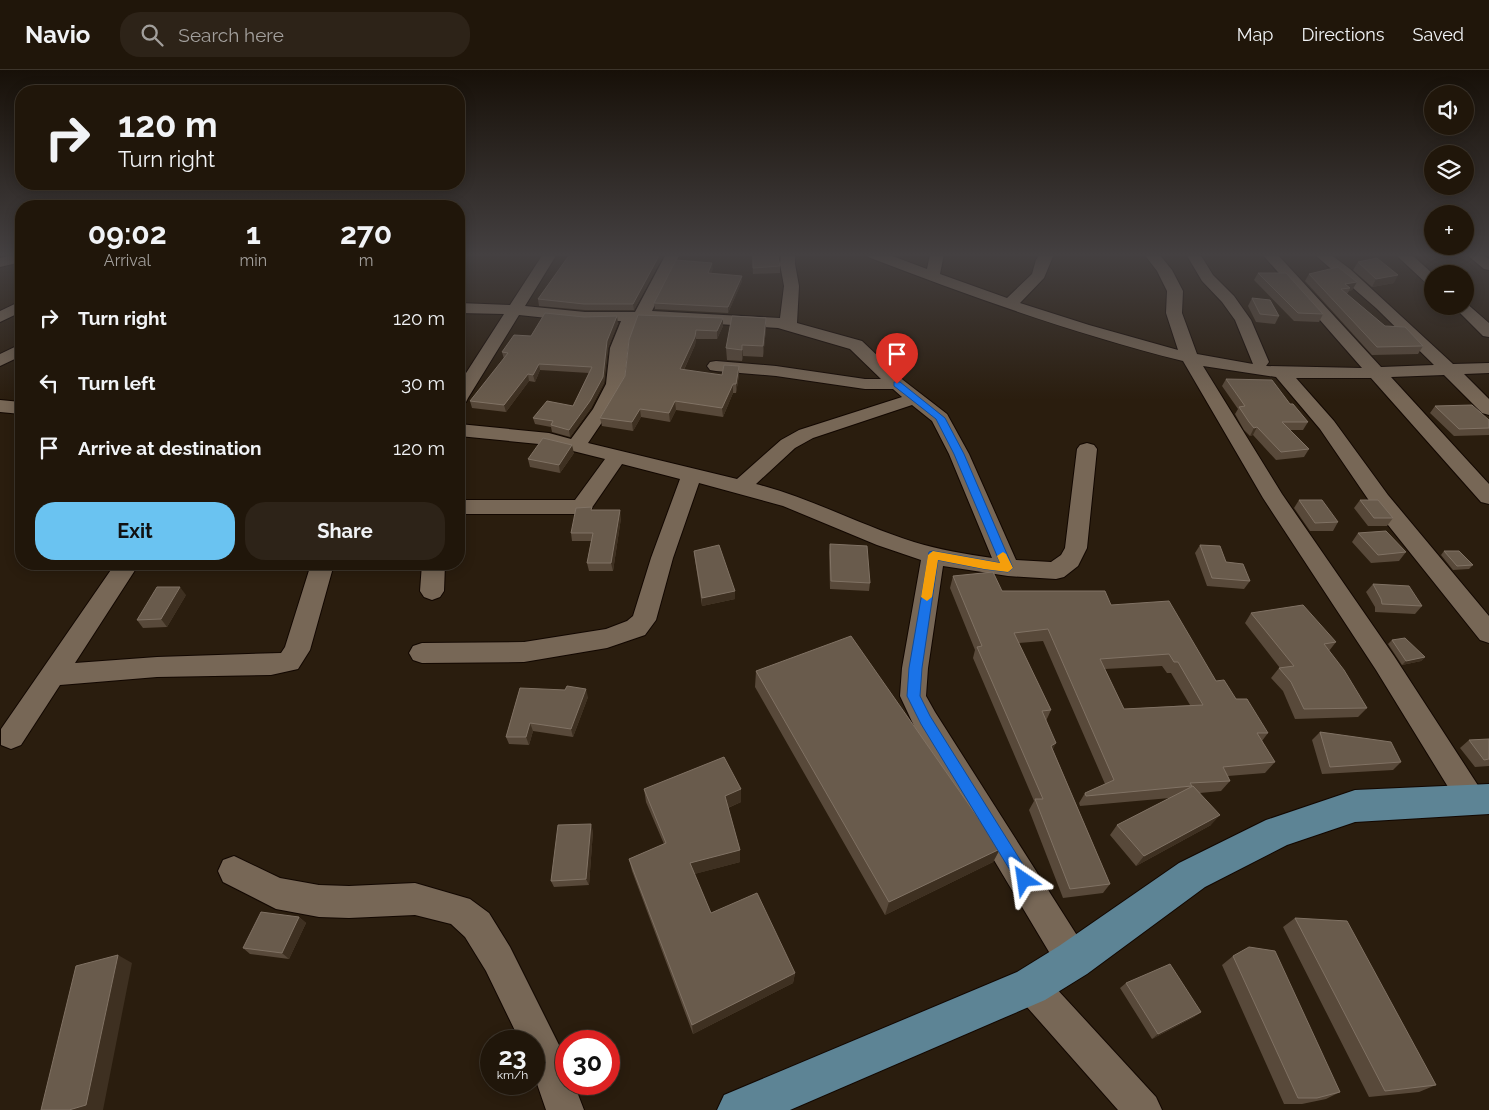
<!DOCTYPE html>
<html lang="en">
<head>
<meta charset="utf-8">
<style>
  :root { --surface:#20160a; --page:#2d2318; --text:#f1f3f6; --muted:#a29f9c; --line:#3d352b; --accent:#6ac3f1 }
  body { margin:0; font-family:Raleway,sans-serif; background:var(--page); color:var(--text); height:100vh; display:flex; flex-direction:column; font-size:19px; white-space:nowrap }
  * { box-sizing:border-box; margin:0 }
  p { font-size:16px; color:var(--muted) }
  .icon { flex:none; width:28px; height:28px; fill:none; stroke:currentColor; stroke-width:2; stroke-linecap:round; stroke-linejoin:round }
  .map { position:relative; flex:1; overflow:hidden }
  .panel { position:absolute; left:15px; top:130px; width:450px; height:370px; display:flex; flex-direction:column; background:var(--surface); border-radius:20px; box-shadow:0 2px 12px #0003,0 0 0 1px var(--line) }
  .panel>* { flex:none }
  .guide { position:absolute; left:15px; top:15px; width:450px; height:105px; border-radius:20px; box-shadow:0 2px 12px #0003,0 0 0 1px var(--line); background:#20160a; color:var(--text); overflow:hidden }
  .buttons { position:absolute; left:1424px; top:15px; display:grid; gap:10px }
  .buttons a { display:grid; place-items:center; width:50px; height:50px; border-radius:50%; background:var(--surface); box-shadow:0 2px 12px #0003,0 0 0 1px var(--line); font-size:25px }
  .speed { position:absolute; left:480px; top:960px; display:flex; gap:10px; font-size:25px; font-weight:700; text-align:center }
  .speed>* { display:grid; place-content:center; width:65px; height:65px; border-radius:50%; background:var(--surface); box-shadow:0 2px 12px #0003,0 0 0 1px var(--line); line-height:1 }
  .speed small { font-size:12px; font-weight:400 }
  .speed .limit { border:8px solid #d22; background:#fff; color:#111 }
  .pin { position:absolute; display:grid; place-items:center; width:42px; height:42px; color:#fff; margin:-51px -21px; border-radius:50% 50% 50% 0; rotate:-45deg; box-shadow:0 0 5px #0007 }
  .pin .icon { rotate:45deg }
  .me { position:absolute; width:55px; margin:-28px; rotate:328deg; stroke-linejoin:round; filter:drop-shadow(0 0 4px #0008) }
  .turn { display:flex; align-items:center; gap:18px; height:105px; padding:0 20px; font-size:22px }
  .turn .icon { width:65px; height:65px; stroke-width:2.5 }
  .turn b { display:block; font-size:35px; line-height:42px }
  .eta { display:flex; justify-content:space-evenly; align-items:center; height:85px; text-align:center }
  .eta b { font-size:30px; font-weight:700; line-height:35px }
  .action { display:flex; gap:10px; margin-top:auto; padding:10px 20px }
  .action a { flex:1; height:58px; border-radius:20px; background:var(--accent); color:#111; font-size:20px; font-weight:700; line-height:58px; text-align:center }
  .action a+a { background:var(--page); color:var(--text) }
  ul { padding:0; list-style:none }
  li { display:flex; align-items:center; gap:15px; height:65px; padding:0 20px }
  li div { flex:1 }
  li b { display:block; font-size:19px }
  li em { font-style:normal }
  header { display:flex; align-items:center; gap:30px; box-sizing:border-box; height:70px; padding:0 25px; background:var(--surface); border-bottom:1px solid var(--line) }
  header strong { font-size:24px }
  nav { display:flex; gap:28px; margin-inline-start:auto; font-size:18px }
  .search { width:350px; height:45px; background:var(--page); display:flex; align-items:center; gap:12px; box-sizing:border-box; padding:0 18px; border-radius:20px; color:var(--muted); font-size:19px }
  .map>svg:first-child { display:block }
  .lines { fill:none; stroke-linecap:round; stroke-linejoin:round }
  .minor-casing { stroke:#120700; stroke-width:2 }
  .major-casing { stroke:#120700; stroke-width:2 }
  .minor { fill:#776756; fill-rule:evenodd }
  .major { fill:#5d8495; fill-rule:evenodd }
  .wall { fill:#58493a; fill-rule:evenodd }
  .shaded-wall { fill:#3e3021 }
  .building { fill:#695b4c; stroke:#807264; fill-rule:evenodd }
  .route { fill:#1a73e8; stroke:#114b97 }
  .slow { fill:#f59e0b }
</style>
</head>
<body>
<header>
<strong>Navio</strong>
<div class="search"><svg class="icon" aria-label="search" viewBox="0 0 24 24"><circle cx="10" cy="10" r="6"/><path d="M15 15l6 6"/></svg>Search here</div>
<nav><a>Map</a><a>Directions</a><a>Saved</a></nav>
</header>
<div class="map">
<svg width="1489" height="1040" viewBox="0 0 1489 1040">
  <rect width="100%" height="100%" fill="#2a1d0e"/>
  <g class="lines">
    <defs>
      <path id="minor" d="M15,184H21V192L0,197V188Z
        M543,184H557L525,236L585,242H635L666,184H680L652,241L780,248L784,216L780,194L781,184H795V194L799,216L797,253L862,271L903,310L947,344L969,384L1016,490L1051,492L1061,485L1065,478L1077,379L1080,375L1087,373L1094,375L1097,379L1087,478L1078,496L1064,507L1056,509L1008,506L943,496L928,598L926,626L935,642L1085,878L1090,890L1085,902L1073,907L1061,902L915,658L900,626L902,598L921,490L877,475L783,436L699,413L673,488L656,550L645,565L607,578L524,592L422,593L413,590L409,583L413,576L422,573L524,572L606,559L627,551L633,546L651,488L680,409L622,394L589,442L581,444H459V430H575L605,389L549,375L459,366V354L549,363L571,369L593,339L606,314L610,278L621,251L585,252L519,245L468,328L466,332L459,334V314L504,244L459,243V233L510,235ZM638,251H671L778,258L850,279L881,309H865L776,296L716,291L710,292L707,296L710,300L716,301L776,306L865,319H893L902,327L799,360L781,370L737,409L588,373L611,339L624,314L628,278ZM912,335L932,351L949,384L992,488C966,484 939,480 914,472C860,455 811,428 756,414L795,378L813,368Z
        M866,184H887L927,199L930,184H944L940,204L1007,228L1032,204L1036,190L1040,184H1054L1044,208L1020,233L1089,255L1178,280L1166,243L1167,221L1157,201L1144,184H1159L1172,200L1183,221L1182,243L1197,284L1253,294L1235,250L1222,232L1202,211L1186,184H1200L1213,205L1234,226L1251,250L1269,292L1266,296L1362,298L1262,184H1277L1381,297L1434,295L1376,238L1314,184H1330L1350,199L1453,294L1489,293V303L1464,304L1489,329V345L1482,343L1444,305L1391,307L1489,414V434L1481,432L1371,308H1296L1334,351L1388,425L1489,546V573L1480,570L1372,435L1320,359L1276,307L1203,296L1282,424L1394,586L1481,720L1486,729L1481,738L1471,742L1461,738L1376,600L1263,428L1183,291C1075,264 972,227 868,187Z
        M1395,184H1411L1433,204L1432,215L1427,214Z
        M1466,184H1482L1489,189V200L1484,199Z
        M21,231V242L0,252V241Z
        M1465,232L1489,253V267L1483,266L1453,236H1465Z
        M21,274V286L0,296V284Z
        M0,330L21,332V344L0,342Z
        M115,494H139L75,593L157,587L281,583L285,577L311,494H334L310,580L298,599L271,605L157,607L60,615L21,675L11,679L1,675V659Z
        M422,494H445L444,521L440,527L432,530L424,527L420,521Z
        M234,786L280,808L319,815L349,816L415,813L470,829L489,843L510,877L560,977L566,993V1014H574L584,1040H546L534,1005V971H520L486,901L465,867L451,854L415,845L349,848L319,847L276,839L223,812L218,801L223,790Z
        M1031,899L1043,904L1156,1027L1162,1040H1118L1019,928L1014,916L1019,904Z"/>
      <path id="major" d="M1489,714V744L1355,752L1287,775L1205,817L1087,904L1045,930L790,1040H717L724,1025L1017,902L1059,876L1179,793L1266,750L1355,720Z"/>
    </defs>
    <use href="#minor" class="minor-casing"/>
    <use href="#major" class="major-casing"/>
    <use href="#minor" class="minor"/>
    <use href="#major" class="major"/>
  </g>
  <path class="wall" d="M570,184H664L634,240H585L539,236L538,229Z
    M752,184H779V189L780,196V203L753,204Z
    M1358,192L1394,213L1372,217L1353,200Z
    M713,199L711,203L742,211L728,243L655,239L654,233Z
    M1258,203L1323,244L1319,252L1294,251L1254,210Z
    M1309,204L1357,212L1352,220L1349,221L1347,224L1385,256L1423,276L1418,284L1372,285L1305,211Z
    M1252,228L1279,246L1275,254L1256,252L1248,236Z
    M723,248V256L717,269H696L695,275L684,300L722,305H739L736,323H733L723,347L676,340L670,352L641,347L633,361L602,356L600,348L625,306L629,270Z
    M766,248V259L763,287L743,286L742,291L727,290L726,278Z
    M618,253L608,278L604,313L591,338L570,367L552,362L551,357L535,354L533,348L573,336L589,303L540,300L535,312L529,311L506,342L472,338L470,331L504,289L502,282L531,266Z
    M1226,309L1290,334L1308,352L1303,360H1290L1309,379L1304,387L1276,390L1253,365L1250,366L1244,360L1235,344L1238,339L1222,316Z
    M1435,336L1489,350V365L1454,366L1430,343Z
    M574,383L560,403L530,397L528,389Z
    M1299,430L1338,452L1333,461H1310L1294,438Z
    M1360,430L1393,448L1387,456H1368L1354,438Z
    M592,440L621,448L613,501H589L587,493L591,471H572L571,463Z
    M1358,463L1406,482L1399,491L1371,493L1352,472Z
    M830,474L870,513L869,521L830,519L829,482Z
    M1200,475L1226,492L1250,511L1244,519L1207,516L1195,483Z
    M694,481L735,521V529L702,536L695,490Z
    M1444,481L1473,495L1469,499L1453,500L1441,485Z
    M953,506L1002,521L1111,535L1216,611L1236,629L1268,663L1262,671L1275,692L1265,703L1228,706L1230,711L1221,721L1200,723L1211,755L1136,796L1110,765L1117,755L1170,728L1080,736L1079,733L1085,723L1105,714L1043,571L1019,573L1051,640L1046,651L1053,680L1110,814L1103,823L1063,828L1029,740L1034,731L973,588L975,580L950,518ZM1162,596L1167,603H1171L1190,635L1124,639L1105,599Z
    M1373,514L1422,536L1415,544L1375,542V537L1366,522Z
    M186,525L167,557L143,558L137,550Z
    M1251,543L1336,572L1329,581L1367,638L1358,647L1295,649L1283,621L1271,608L1279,598H1280L1245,553Z
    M1392,570L1425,587L1421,591L1402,595L1388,574Z
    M756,601L1000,779L993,792L885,845L755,617Z
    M520,618L588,627L573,667L533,661L529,675L509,674L506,667Z
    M1320,662L1401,692L1393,700L1322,704L1312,670Z
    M1489,669V696L1475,697L1460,678L1469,670Z
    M644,719H741V732L728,738L740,780V792L694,804L711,843L795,903L793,913L693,964L632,801L629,789L664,774L646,732Z
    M593,761L589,815L554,817L551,811Z
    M299,847L306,853L289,889L250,884L243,878Z
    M1295,848L1436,1015L1419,1022L1369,1027L1283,857Z
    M1233,886L1340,1022L1326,1029L1302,1034H1284L1222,895Z
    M1126,913L1201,942L1194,947L1152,969L1120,918Z"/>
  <path class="shaded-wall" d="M660,184H664L634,240L633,234Z
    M712,193L713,199L709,209L708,203Z
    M1398,205L1394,213L1372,217L1376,209Z
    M742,206V211L728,243V237Z
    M1357,212L1352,220L1349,221L1350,218L1345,214Z
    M617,246L618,253L608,278L604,313L591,338L570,367L569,360Z
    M723,248V256L717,269V261Z
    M766,248V259L763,287V276Z
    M696,260V269L695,275L680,308V299Z
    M742,275L743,286L742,291Z
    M539,294L540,300L535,312L533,305Z
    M739,296V305L736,323V314Z
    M528,304L529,311L506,342L504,335Z
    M733,314V323L723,347L722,338Z
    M675,331L676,340L670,352L669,343Z
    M640,339L641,347L633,361L632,352Z
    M1257,357L1253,365L1250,366L1254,358Z
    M572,375L574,383L560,403L559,395Z
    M620,440L621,448L613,501L611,493Z
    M180,517L186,525L167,557L161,549Z
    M735,521V529L702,536V528Z
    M1425,587L1421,591L1402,595L1406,591Z
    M586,619L588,627L573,667L571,659Z
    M530,653L533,661L529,675L526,667Z
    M1056,673L1051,684V676Z
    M741,719V732L725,739V726Z
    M1220,745L1211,755L1136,796L1144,786Z
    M591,754L593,761L589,815L586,809Z
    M1000,779L993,792L885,845L889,832Z
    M740,780V792L691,805L690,793Z
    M299,847L306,853L289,889L282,883Z
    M118,885L132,893L103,1040H69Z
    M795,903L793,913L693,964L692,955Z
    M1201,942L1194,947L1152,969L1158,964Z"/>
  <path class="building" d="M570,184H660L633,234H584L538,229Z
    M753,184H779L778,187L780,196L753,198Z
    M1377,188L1398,205L1376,209L1358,192Z
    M676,190L712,193L708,203L742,206L728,237L654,233Z
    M1338,197L1357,212L1345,214L1350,218L1341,219L1385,256L1405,257L1423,276L1377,277L1309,204Z
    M1258,203H1286L1323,244L1298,243Z
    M1252,228L1270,230L1279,246L1260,244Z
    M545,243L584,247L617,246L607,271L603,307L590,331L569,360L551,355L553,351L533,348L547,331L573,336L592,297L539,294L533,305L528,304L504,335L470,331L508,283L502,282L514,265L531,266Z
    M638,245L723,248L717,261L696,260L695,267L680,299L722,305L724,295L739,296L736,314H733L722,338L675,331L669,343L640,339L632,352L600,348L625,306L629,270Z
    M732,246L766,248L763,276L742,275V280L726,278Z
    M1226,309L1272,310L1290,334H1293L1308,352H1282L1309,379L1281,382L1257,357L1254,358L1249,352L1239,337L1245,336Z
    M1472,335L1489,350V358L1459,359L1435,336Z
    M543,368L572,375L559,395L528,389Z
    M1299,430H1322L1338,452L1315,453Z
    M1360,430H1378L1393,448H1374Z
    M592,437L591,440H620L611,493H587L593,463H571L576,438Z
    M1386,461L1406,482L1378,485L1358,463Z
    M830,474L867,476L870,513L831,511Z
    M719,475L735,521L702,528L694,481Z
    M1200,475L1220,476L1226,492L1243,494L1250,511L1212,508Z
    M1444,481H1459L1473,495L1457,496Z
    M993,502L1002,521H1105L1111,535L1169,531L1216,611L1224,610L1236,629H1247L1268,663H1257L1275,692L1223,697L1230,711L1190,713L1192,716L1086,726L1085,723L1114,710L1048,559L1014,563L1051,640L1042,641L1056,673L1051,676L1110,814L1070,819L1035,729H1043L977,577L982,576L953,506ZM1169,584L1174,592H1178L1203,635L1124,639L1100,589Z
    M1373,514L1409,516L1422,536L1382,534L1381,529Z
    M157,517H180L161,549L137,550Z
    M1303,535L1336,572L1324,574L1344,600L1367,638L1304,639L1291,612L1279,598L1294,596L1251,543Z
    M851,566L1000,779L889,832L756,601Z
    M1405,568L1425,587L1406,591L1392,570Z
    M567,616L586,619L571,659L530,653L526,667H506L520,618L565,620Z
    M1320,662L1391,672L1401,692L1330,697Z
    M1489,669V689L1484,690L1469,670Z
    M724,687L741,719L725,726L740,780L690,793L711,843L757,823L795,903L692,955L629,789L666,773L644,719Z
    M1193,716L1220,745L1144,786L1117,755Z
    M591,754L586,809L551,811L558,755Z
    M261,842L299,847L282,883L243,878Z
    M1295,848L1347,851L1436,1015L1385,1021Z
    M1249,877L1275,881L1340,1022L1317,1028H1298L1233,886Z
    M118,885L86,1035L69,1040H41L76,896Z
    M1170,894L1201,942L1158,964L1126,913Z"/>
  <linearGradient id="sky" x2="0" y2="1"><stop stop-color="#171008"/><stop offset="0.56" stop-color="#444041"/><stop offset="1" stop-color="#444041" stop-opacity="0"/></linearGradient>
  <rect width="1489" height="330" fill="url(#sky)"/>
  <path class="route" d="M894,312H900L945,348L964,384L1013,498L1008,502L984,499L938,490L922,598L920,626L930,646L1029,804L1031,810L1029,815L1024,817L1019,815L921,654L907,626L909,598L929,482L933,481L1000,493L954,384L936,349L894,316Z"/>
  <path class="slow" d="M933,481L1000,493L997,486L1003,482L1006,484L1013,498L1008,502L984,499L938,490L932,527L927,531L921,527L928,485Z"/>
</svg>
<div class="buttons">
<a><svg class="icon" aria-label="sound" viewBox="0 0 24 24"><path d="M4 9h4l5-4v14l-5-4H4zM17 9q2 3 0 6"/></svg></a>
<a><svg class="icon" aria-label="layers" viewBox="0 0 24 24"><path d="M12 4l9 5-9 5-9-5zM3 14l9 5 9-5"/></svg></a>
<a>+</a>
<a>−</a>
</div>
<div class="speed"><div>23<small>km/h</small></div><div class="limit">30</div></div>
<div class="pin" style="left:897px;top:314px;background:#d93025"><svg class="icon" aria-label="arrive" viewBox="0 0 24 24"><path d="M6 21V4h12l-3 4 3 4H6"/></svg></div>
<svg class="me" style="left:1024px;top:810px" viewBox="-20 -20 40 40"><path d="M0-17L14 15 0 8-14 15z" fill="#1a73e8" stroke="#fff" stroke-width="4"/></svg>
<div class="guide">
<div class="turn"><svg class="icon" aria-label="right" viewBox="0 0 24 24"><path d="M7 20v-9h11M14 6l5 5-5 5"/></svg><div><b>120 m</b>Turn right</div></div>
</div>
<section class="panel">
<div class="eta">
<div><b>09:02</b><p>Arrival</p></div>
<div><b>1</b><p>min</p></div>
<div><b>270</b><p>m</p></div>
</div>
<ul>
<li><svg class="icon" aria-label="right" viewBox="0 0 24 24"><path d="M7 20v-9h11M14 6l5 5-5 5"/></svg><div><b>Turn right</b></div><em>120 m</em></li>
<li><svg class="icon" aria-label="left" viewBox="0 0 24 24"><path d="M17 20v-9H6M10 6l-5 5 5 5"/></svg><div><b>Turn left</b></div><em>30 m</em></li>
<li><svg class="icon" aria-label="arrive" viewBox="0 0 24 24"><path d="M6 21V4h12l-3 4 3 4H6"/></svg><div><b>Arrive at destination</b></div><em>120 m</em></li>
</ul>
<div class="action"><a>Exit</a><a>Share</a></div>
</section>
</div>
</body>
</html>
